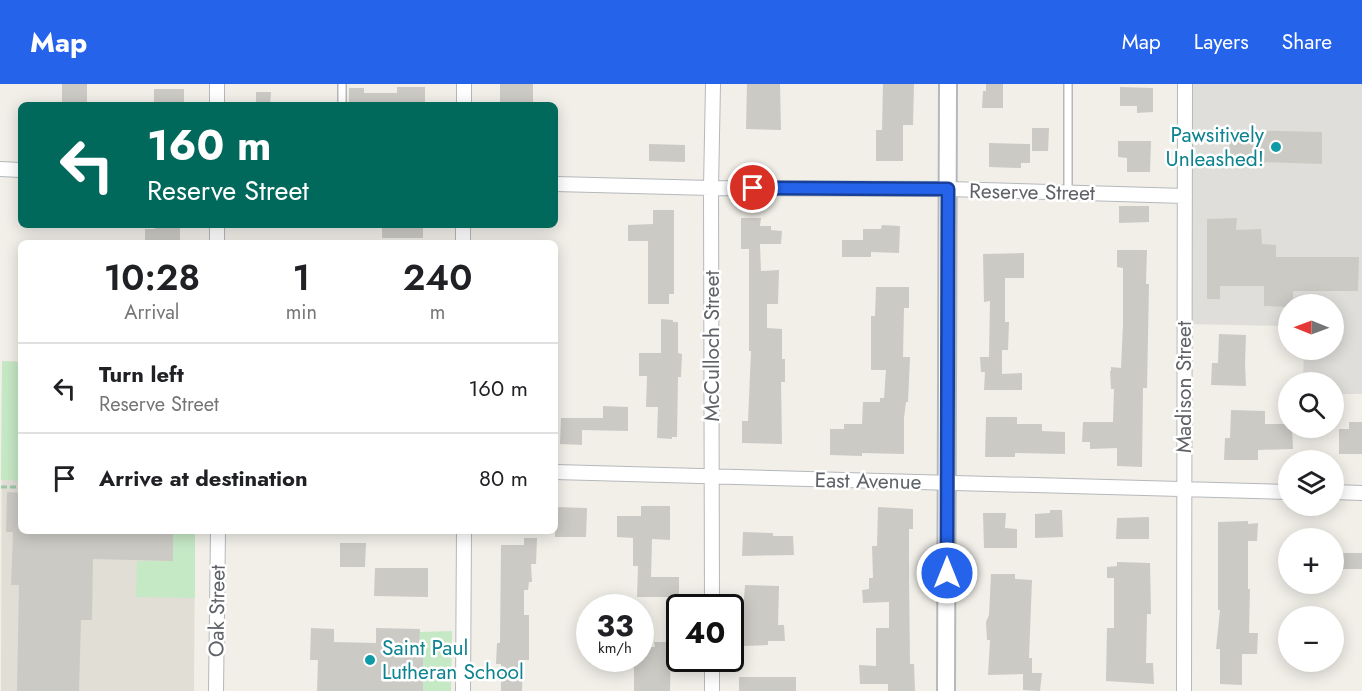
<!DOCTYPE html>
<html lang="en">
<head>
<meta charset="utf-8">
<style>
  :root { --surface:#fff; --page:#f6f6f6; --text:#202124; --muted:#757577; --line:#e0e0e0; --accent:#2563eb }
  body { margin:0; font-family:Jost,sans-serif; background:var(--page); color:var(--text); height:100vh; display:flex; flex-direction:column; font-size:22px; white-space:nowrap }
  * { box-sizing:border-box; margin:0 }
  p { font-size:20px; color:var(--muted) }
  .icon { flex:none; width:33px; height:33px; fill:none; stroke:currentColor; stroke-width:2; stroke-linecap:round; stroke-linejoin:round }
  .map { position:relative; flex:1; overflow:hidden }
  .side { position:absolute; left:18px; top:156px; width:540px; height:294px; display:flex; flex-direction:column; background:var(--surface); border-radius:9px; box-shadow:0 3px 15px #0003 }
  .side>* { flex:none }
  .hud { position:absolute; left:18px; top:18px; width:540px; height:126px; border-radius:9px; box-shadow:0 3px 15px #0003; background:#00695c; color:#fff; overflow:hidden }
  .needle { width:39px; rotate:271deg }
  .tools { position:absolute; left:1278px; top:210px; display:grid; gap:12px }
  .tools a { display:grid; place-items:center; width:66px; height:66px; border-radius:50%; background:var(--surface); box-shadow:0 3px 15px #0003; font-size:30px }
  .speed { position:absolute; left:576px; top:510px; display:flex; gap:12px; font-size:30px; font-weight:700; text-align:center }
  .speed>* { display:grid; place-content:center; width:78px; height:78px; border-radius:50%; background:var(--surface); box-shadow:0 3px 15px #0003; line-height:1 }
  .speed small { font-size:15px; font-weight:400 }
  .speed .limit { border:3px solid #111; border-radius:9px; background:#fff; color:#111 }
  .pin { position:absolute; display:grid; place-items:center; width:51px; height:51px; color:#fff; margin:-26px; border:3px solid #fff; border-radius:50%; box-shadow:0 2px 6px #0007 }
  .me { position:absolute; width:66px; margin:-33px; rotate:0deg; stroke-linejoin:round; filter:drop-shadow(0 0 4px #0008) }
  .turn { display:flex; align-items:center; gap:21px; height:126px; padding:0 30px; font-size:27px }
  .turn .icon { width:78px; height:78px; stroke-width:2.5 }
  .turn b { display:block; font-size:42px; line-height:51px }
  .eta { display:flex; justify-content:space-evenly; align-items:center; height:102px; text-align:center }
  .eta b { font-size:36px; font-weight:600; line-height:42px }
  ul { padding:0; list-style:none }
  li { display:flex; align-items:center; gap:18px; height:90px; padding:0 30px; border-top:2px solid var(--line) }
  li div { flex:1 }
  li b { display:block; font-size:22px }
  li em { font-style:normal }
  header { display:flex; align-items:center; gap:36px; box-sizing:border-box; height:84px; padding:0 30px; background:var(--accent); color:#fff }
  header strong { font-size:28px }
  nav { display:flex; gap:33px; margin-inline-start:auto; font-size:21px }
  .map>svg:first-child { display:block }
  .industrial { fill:#e0deda }
  .education { fill:#e1ded6 }
  .green { fill:#c5e8c5 }
  .building { fill:#cccac5 }
  .lines { fill:none; stroke-linecap:round; stroke-linejoin:round }
  .service-casing { stroke:#b5b8bc; stroke-width:10 }
  .minor-casing { stroke:#b5b8bc; stroke-width:16 }
  .tertiary-casing { stroke:#b5b8bc; stroke-width:20 }
  .path { stroke:#9cc7a9; stroke-width:3; stroke-dasharray:6 3; stroke-linecap:butt }
  .service { stroke:#fff; stroke-width:7 }
  .minor { stroke:#fff; stroke-width:14 }
  .tertiary { stroke:#fff; stroke-width:16 }
  .route-casing { stroke:#184099; stroke-width:15 }
  .route { stroke:#2563eb; stroke-width:10 }
  .culture-dot { fill:#0f9aa8; stroke:#fff; stroke-width:2 }
  .labels { text-anchor:middle; stroke-width:5; stroke-linejoin:round; paint-order:stroke }
  .culture-label { font-size:21px; fill:#0d838f; stroke:#fff; text-anchor:end }
  .street-label { font-size:21px; fill:#5f6368; stroke:#fff }
</style>
</head>
<body>
<header>
<strong>Map</strong>
<nav><a>Map</a><a>Layers</a><a>Share</a></nav>
</header>
<div class="map">
<svg width="1362" height="607" viewBox="0 0 1362 607">
  <rect width="100%" height="100%" fill="#f1efe8"/>
  <path class="industrial" d="M1184,0H1362V310H1334V298H1303L1304,266H1334V220H1288V242L1184,240Z"/>
  <path class="education" d="M2,277L21,278V447H195L194,607H1Z"/>
  <path class="green" d="M2,277L21,278V399L12,396H1Z
    M173,447H195V514L136,513L137,477H173Z
    M452,547L451,607H423V571L419,570L420,548Z"/>
  <path class="building" d="M62,0H87V20L62,19Z
    M500,0H533V21H500Z
    M747,0H780L781,46L746,45Z
    M883,0H914L913,41H903V77H876V46H882Z
    M986,0H1003V24H982L983,7H986Z
    M397,3H425V21H349V4H364V9H397Z
    M1120,3L1153,4V28L1137,29V22H1120Z
    M154,5H184V21H154Z
    M256,8H271L270,21H256Z
    M1032,44H1049L1048,67H1032Z
    M1230,46L1322,48V80L1229,77Z
    M1118,57H1151L1150,88H1127V74L1118,73Z
    M989,59L1030,60V79H1021V84L989,83Z
    M649,60L685,61V78L649,77Z
    M1119,122H1149V138L1119,139Z
    M653,126H674V210H669V220H648V157H628V141L653,140Z
    M741,134H761L760,142H771V146L782,147L781,160H760L761,187L779,186L778,220H767V244L782,245V275H785V298H781L782,360L742,359V337H748L751,267H749V165H741Z
    M1237,134L1236,146L1261,145L1262,160L1276,161V173H1359L1358,207H1293V220H1288V223L1264,222V202H1220V215H1207V135Z
    M155,141H180V159H145V145H155Z
    M382,141H423V154H382Z
    M882,141L900,142L899,169L871,168V173H842V156H863V145H881Z
    M1117,166H1147L1146,200H1149L1147,304H1143L1142,383L1117,382V364L1090,365V358H1082L1083,338H1113L1114,305H1111L1110,287H1111V283L1121,284L1123,240V184L1117,183Z
    M1024,169V194H1005V238H1009L1008,266H1002V290L1022,289V306H984L985,288H981L980,273H989L990,217L984,218L983,170Z
    M876,203H909V224H904L903,273H910L908,318H906L904,334V370L862,369V372L830,371V345H844V340H862L863,318H880V314H884L886,286H871V232H875Z
    M661,235L673,236V238H678V269L682,270L681,293H678L677,353H672V355L657,354L658,323H646L647,292H639V269H661Z
    M1219,250L1246,251L1245,280L1246,302L1211,301L1212,279H1218Z
    M603,322L628,323V347L582,346V361L560,360L561,334H603Z
    M1231,326L1265,327V340H1288V344H1292L1293,365L1258,366V376H1224L1225,354H1230Z
    M986,333H1017V340H1042V347L1065,348V370L1015,369V373H985Z
    M1349,338H1362V370H1339V345H1349Z
    M7,408L21,409V447H173V477L93,475L92,536H81L79,607H17L19,501H11L13,448H6Z
    M641,422H670V456L652,455L651,493H679V513H637L638,482H633V454L617,453V432H641Z
    M555,423L587,424L586,453H555Z
    M878,423L913,425V445H909V494L910,580H914L915,607H888V600H860L859,581L876,582V544H889V518L863,519L862,506L869,505V494H873L872,462H877Z
    M1050,426H1062L1063,453L1035,454V430L1050,429Z
    M983,429H1006L1005,444L1017,445V464H984Z
    M1149,433V455H1116L1117,434Z
    M1248,437V440L1258,439L1257,457H1248V505H1250L1249,549H1258L1257,570H1242V601L1220,600V565H1216L1220,526H1218V438Z
    M743,448L773,449V452H793L794,471L742,472Z
    M524,454H537L536,480H531L532,498H529L528,506H524V531H529V576H523L522,607H501V580H496L497,559H500L501,461H524Z
    M340,459H366L365,483H340Z
    M1343,469H1362V485H1343Z
    M1117,478L1150,479L1151,530H1147L1146,579H1153L1154,600L1106,597L1107,544H1114V494H1107V483L1117,482Z
    M375,484H428V513L374,512Z
    M991,490H1015V495L1032,496L1029,574H1032V589H1042L1040,607L1023,606V590L988,591L990,556H987L986,538L989,531Z
    M745,501L779,502L778,541H784L785,557H768V561L743,562L742,541Z
    M311,544L334,545V558L376,559V544L420,545L419,570H423V607H317L318,576H310Z
    M654,558H671L670,607H634V574H640V563H655Z
    M739,593H796V607H739Z"/>
  <g class="lines">
    <defs>
      <path id="service" d="M342,21V0
        M1068,108V0"/>
      <path id="minor" d="M217,21V0
        M464,21V0
        M0,85L21,86
        M555,100L711,104L948,105L1185,112
        M217,141V159
        M463,159V141
        M555,388L1288,408
        M1334,408L1362,409
        M712,524L711,104L713,0
        M216,607L218,447
        M463,607L464,447
        M712,607V574
        M1184,607L1185,0"/>
      <path id="tertiary" d="M946,607L948,0"/>
    </defs>
    <use href="#service" class="service-casing"/>
    <use href="#minor" class="minor-casing"/>
    <use href="#tertiary" class="tertiary-casing"/>
    <path class="path" d="M1,403H21"/>
    <use href="#service" class="service"/>
    <use href="#minor" class="minor"/>
    <use href="#tertiary" class="tertiary"/>
  </g>
  <g class="lines">
    <defs>
      <path id="route" d="M753,104L948,105L947,489"/>
    </defs>
    <use href="#route" class="route-casing"/>
    <use href="#route" class="route"/>
  </g>
  <g class="culture-dot">
    <circle cx="1276" cy="63" r="6"/>
    <circle cx="370" cy="576" r="6"/>
  </g>
  <g class="labels">
    <g class="culture-label">
      <text x="1264" y="58">Pawsitively<tspan x="1264" dy="24">Unleashed!</tspan></text>
      <text x="382" y="571" text-anchor="start">Saint Paul<tspan x="382" dy="24">Lutheran School</tspan></text>
    </g>
    <g class="street-label">
      <text transform="translate(1032 108) rotate(1)" y="7">Reserve Street</text>
      <text transform="translate(712 262) rotate(-90)" y="7">McCulloch Street</text>
      <text transform="translate(1184 303) rotate(-90)" y="7">Madison Street</text>
      <text transform="translate(868 397) rotate(1)" y="7">East Avenue</text>
      <text transform="translate(217 527) rotate(-89)" y="7">Oak Street</text>
    </g>
  </g>
</svg>
<div class="tools">
<a><svg class="needle" viewBox="-14 -14 28 28"><path d="M0-13l5 13h-10z" fill="#e53935"/><path d="M0 13l5-13h-10z" fill="#757577"/></svg></a>
<a><svg class="icon" aria-label="search" viewBox="0 0 24 24"><circle cx="10" cy="10" r="6"/><path d="M15 15l6 6"/></svg></a>
<a><svg class="icon" aria-label="layers" viewBox="0 0 24 24"><path d="M12 4l9 5-9 5-9-5zM3 14l9 5 9-5"/></svg></a>
<a>+</a>
<a>−</a>
</div>
<div class="speed"><div>33<small>km/h</small></div><div class="limit">40</div></div>
<div class="pin" style="left:753px;top:104px;background:#d93025"><svg class="icon" aria-label="arrive" viewBox="0 0 24 24"><path d="M6 21V4h12l-3 4 3 4H6"/></svg></div>
<svg class="me" style="left:947px;top:489px" viewBox="-20 -20 40 40"><circle r="17" fill="#2563eb" stroke="#fff" stroke-width="3"/><path d="M0-11L8 9 0 5-8 9z" fill="#fff"/></svg>
<div class="hud">
<div class="turn"><svg class="icon" aria-label="left" viewBox="0 0 24 24"><path d="M17 20v-9H6M10 6l-5 5 5 5"/></svg><div><b>160 m</b>Reserve Street</div></div>
</div>
<section class="side">
<div class="eta">
<div><b>10:28</b><p>Arrival</p></div>
<div><b>1</b><p>min</p></div>
<div><b>240</b><p>m</p></div>
</div>
<ul>
<li><svg class="icon" aria-label="left" viewBox="0 0 24 24"><path d="M17 20v-9H6M10 6l-5 5 5 5"/></svg><div><b>Turn left</b><p>Reserve Street</p></div><em>160 m</em></li>
<li><svg class="icon" aria-label="arrive" viewBox="0 0 24 24"><path d="M6 21V4h12l-3 4 3 4H6"/></svg><div><b>Arrive at destination</b></div><em>80 m</em></li>
</ul>
</section>
</div>
</body>
</html>
